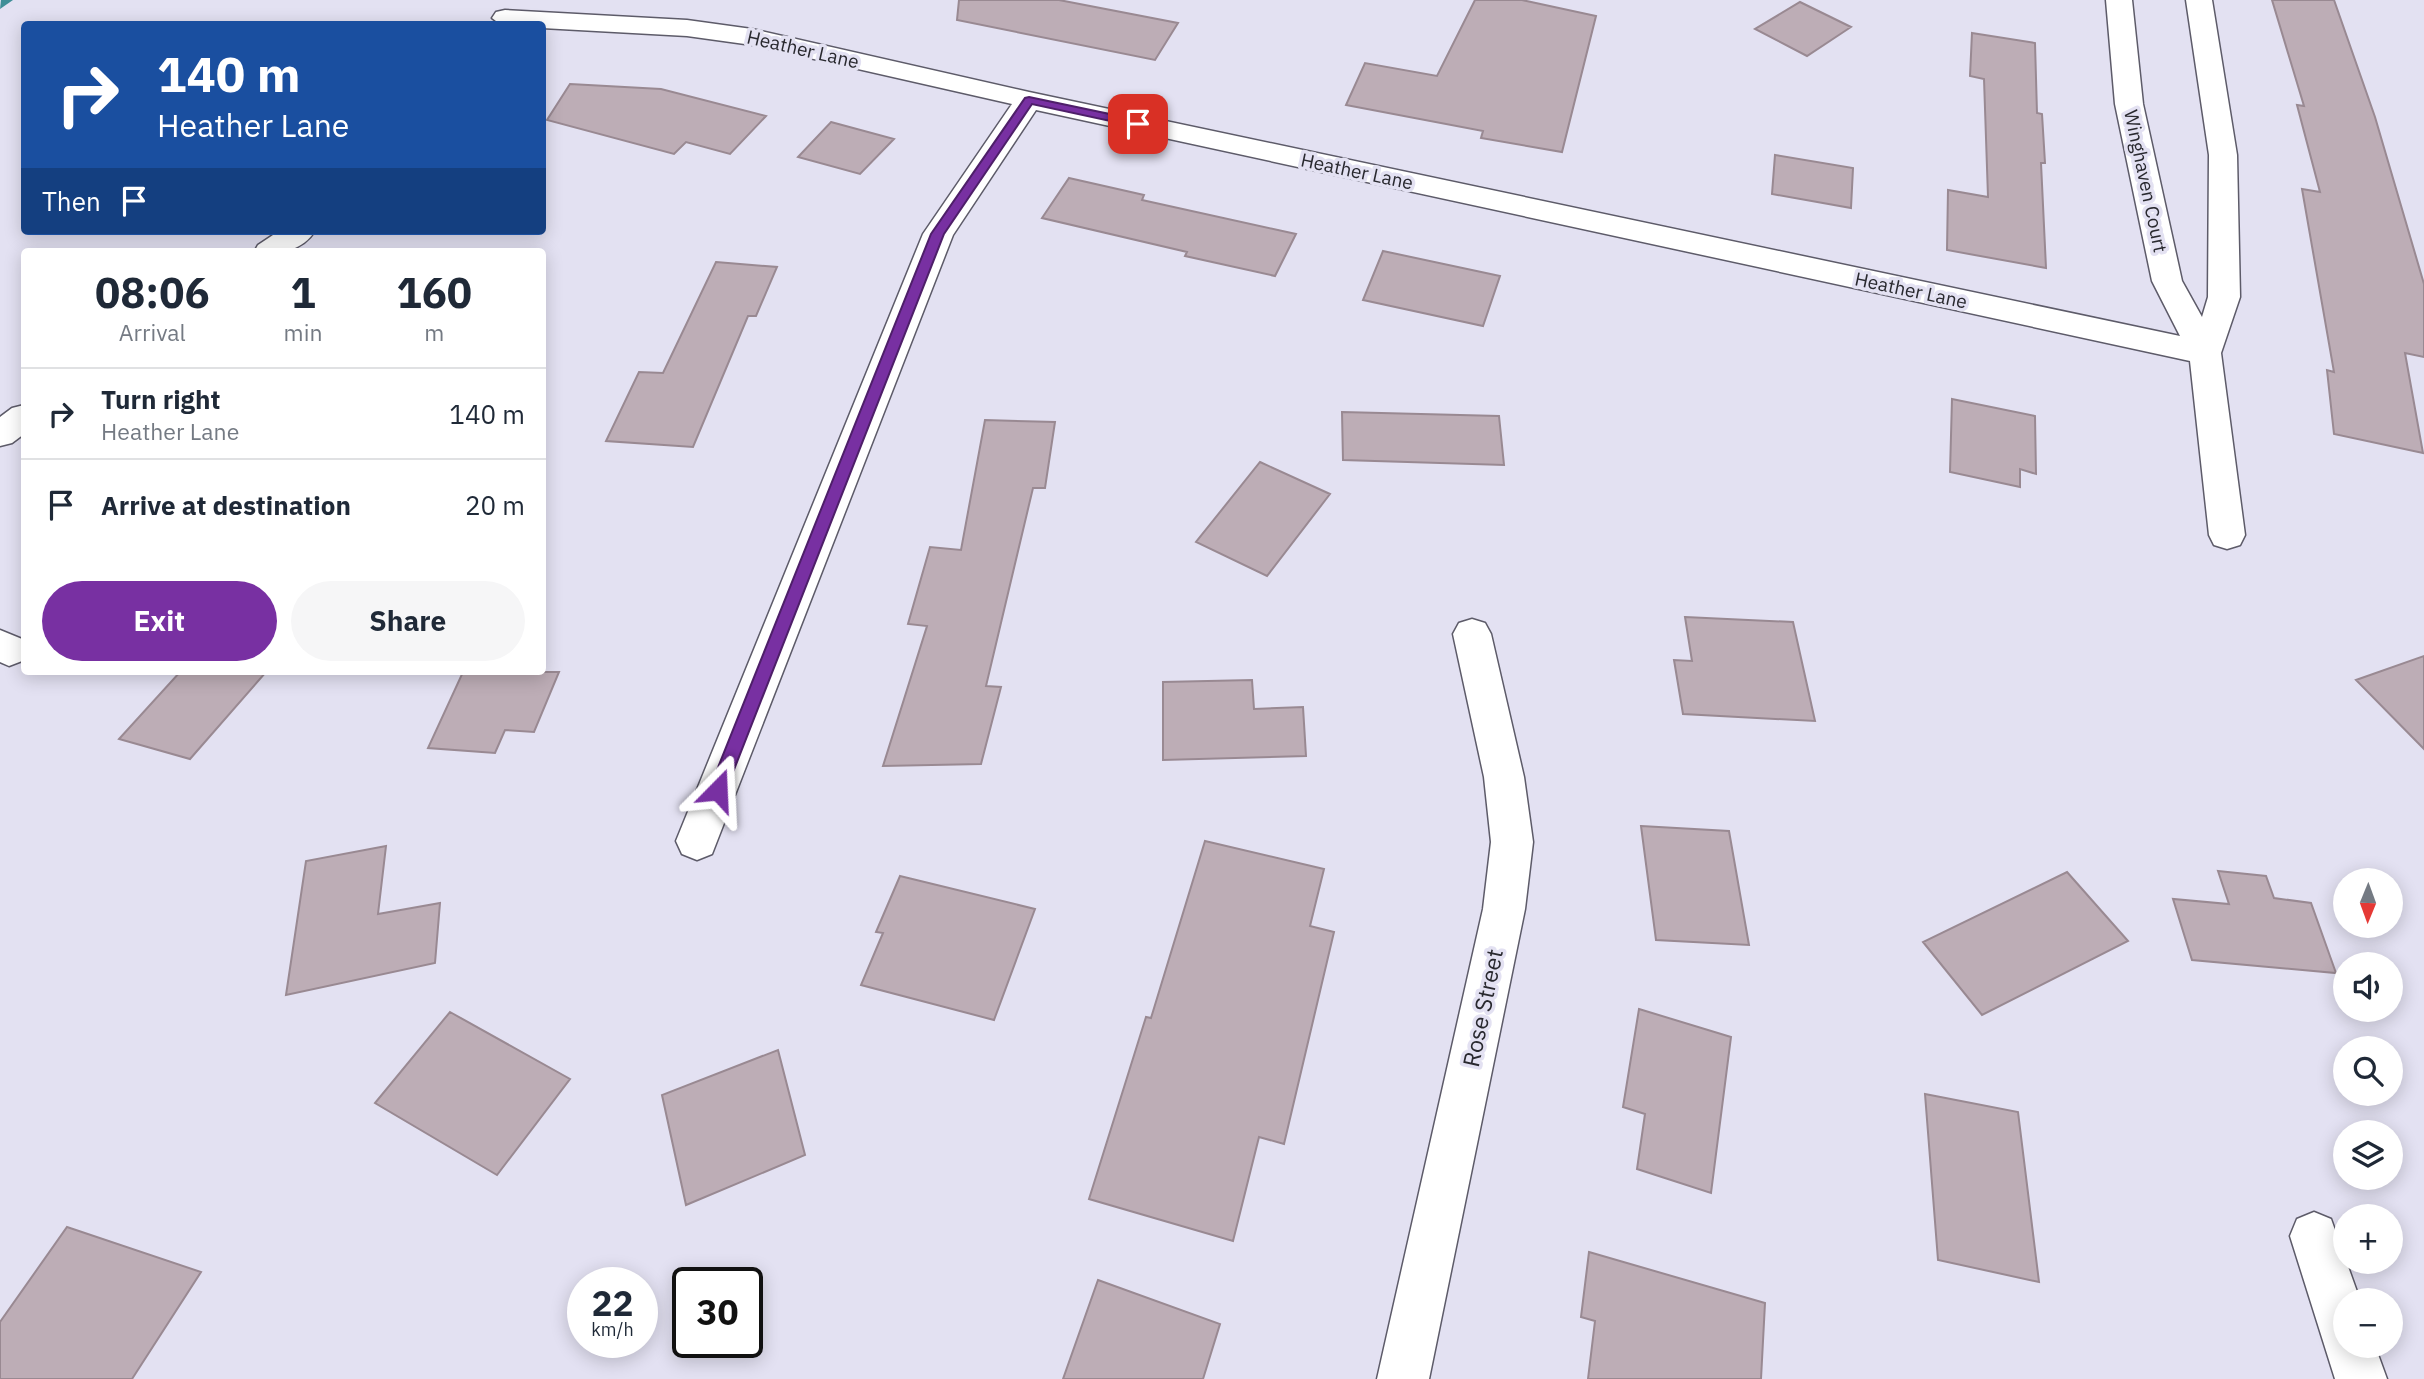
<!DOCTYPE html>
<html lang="en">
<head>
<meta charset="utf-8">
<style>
  :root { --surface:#fff; --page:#f6f6f7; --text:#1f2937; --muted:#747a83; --line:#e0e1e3; --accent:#7830a2 }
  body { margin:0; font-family:"IBM Plex Sans",sans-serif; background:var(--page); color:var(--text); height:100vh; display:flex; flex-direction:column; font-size:26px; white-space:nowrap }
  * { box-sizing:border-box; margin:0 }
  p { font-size:23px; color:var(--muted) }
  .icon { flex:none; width:38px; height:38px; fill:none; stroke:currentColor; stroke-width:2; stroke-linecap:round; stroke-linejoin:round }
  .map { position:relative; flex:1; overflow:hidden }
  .drawer { position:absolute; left:21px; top:248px; width:525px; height:427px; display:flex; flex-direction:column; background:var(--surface); border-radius:7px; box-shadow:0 4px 18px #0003 }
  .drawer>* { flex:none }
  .hud { position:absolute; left:21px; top:21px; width:525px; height:214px; border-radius:7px; box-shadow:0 4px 18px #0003; background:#1a4fa0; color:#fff; overflow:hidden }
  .needle { width:46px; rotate:181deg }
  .fabs { position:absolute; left:2333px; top:868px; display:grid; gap:14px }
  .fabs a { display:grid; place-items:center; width:70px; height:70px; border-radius:50%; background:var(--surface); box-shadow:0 4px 18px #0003; font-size:35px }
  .speed { position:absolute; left:567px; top:1267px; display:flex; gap:14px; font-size:35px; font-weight:700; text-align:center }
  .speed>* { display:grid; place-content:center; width:91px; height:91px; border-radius:50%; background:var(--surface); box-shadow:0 4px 18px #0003; line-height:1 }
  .speed small { font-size:18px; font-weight:400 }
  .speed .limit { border:4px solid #111; border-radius:10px; background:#fff; color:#111 }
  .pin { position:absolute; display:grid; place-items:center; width:60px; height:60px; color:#fff; margin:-30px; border-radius:14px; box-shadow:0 4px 10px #0006 }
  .me { position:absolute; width:77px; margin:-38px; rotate:21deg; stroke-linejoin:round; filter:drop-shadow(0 0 5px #0008) }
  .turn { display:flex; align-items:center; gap:24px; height:147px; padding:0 21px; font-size:32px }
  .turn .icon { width:91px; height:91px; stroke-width:2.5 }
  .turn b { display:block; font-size:49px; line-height:60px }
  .then { display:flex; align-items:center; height:66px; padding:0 21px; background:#0003; gap:14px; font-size:26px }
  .eta { display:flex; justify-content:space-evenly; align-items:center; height:119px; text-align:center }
  .eta b { font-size:42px; font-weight:800; line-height:49px }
  .button { display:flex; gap:14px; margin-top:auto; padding:14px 21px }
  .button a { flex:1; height:80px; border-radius:42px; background:var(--accent); color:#fff; font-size:28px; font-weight:800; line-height:80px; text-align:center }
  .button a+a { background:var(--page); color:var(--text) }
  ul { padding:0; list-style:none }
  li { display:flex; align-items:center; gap:21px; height:91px; padding:0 21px; border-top:2px solid var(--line) }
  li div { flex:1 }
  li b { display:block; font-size:26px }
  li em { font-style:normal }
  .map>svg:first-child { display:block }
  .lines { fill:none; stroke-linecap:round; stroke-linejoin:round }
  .stream { fill:#3e8e97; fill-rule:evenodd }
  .building { fill:#bdadb6; stroke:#998992; stroke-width:2 }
  .street-casing { stroke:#5d5b69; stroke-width:3 }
  .street { fill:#fff; fill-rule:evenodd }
  .route { fill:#7830a2; stroke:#4e1f69; stroke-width:2 }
  .labels { text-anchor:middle; stroke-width:7; stroke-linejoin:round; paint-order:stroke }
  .far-street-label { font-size:19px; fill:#29292f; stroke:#e3e1f2 }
  .street-label { font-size:23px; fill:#29292f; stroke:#e3e1f2 }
</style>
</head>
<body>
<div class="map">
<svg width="2424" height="1379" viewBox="0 0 2424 1379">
  <rect width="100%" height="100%" fill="#e3e1f2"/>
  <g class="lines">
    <path class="stream" d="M13,0L0,9L1,0Z"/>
  </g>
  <path class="building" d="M959,0H1059L1178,23L1155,60L957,20Z
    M1475,0H1522L1596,16L1562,152L1481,138L1483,131L1346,105L1365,63L1437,76Z
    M2272,0H2334L2375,117L2424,284V357L2405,353L2423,453L2334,434L2327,370L2334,372L2302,189L2320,192L2297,105L2304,106Z
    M1800,2L1851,27L1807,56L1755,29Z
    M1972,33L2035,43L2037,113L2042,114L2045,163H2041L2046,268L1947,250L1948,190L1988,197L1984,79L1970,76Z
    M570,84L661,89L766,116L730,154L686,142L674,154L547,120Z
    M831,122L894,139L860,174L798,157Z
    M1775,155L1853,168L1851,208L1772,194Z
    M1069,178L1144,195L1142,200L1296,234L1275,276L1185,256L1187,252L1042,218Z
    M1383,251L1500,276L1483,326L1363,300Z
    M716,262L777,267L756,316H748L693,447L606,441L639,372L663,373Z
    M1952,399L2035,416L2036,474L2020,469V487L1950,472Z
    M1342,412L1499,416L1504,465L1343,460Z
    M985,420L1055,422L1045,488H1033L986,686L1001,687L981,764L883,766L927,626L908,624L930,547L961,550Z
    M1260,462L1330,494L1267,576L1196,542Z
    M1685,617L1793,622L1815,721L1683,714L1674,660L1692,661Z
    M2424,656V749L2356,680Z
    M180,672H266L190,759L119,739Z
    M463,672H559L534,732L505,730L495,753L428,748Z
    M1252,680L1254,709L1303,707L1306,756L1163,760V682Z
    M1641,826L1729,831L1749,945L1656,940Z
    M1205,841L1324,869L1310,926L1334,932L1284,1144L1259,1137L1233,1241L1089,1199L1146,1017L1151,1018Z
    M386,846L378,914L440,903L435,963L286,995L306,861Z
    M2218,871L2266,876L2274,898L2311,903L2336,973L2192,960L2173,899L2229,904Z
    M2067,872L2128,941L1982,1015L1923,942Z
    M900,876L1035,909L994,1020L861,985L883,933L876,932Z
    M1639,1009L1731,1037L1711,1193L1637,1169L1645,1114L1623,1107Z
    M450,1012L570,1079L497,1175L375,1103Z
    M778,1050L805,1155L686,1205L662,1095Z
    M1925,1094L2018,1112L2039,1282L1938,1260Z
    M67,1227L201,1272L132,1379H0V1322Z
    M1589,1252L1765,1303L1761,1379H1588L1595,1321L1581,1317Z
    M1098,1280L1220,1324L1203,1379H1063Z"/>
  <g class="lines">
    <defs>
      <path id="street" d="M2106,0H2132L2143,104L2182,281L2202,317L2208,297L2209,155L2186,0H2212L2237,155L2240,297L2221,353L2245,535L2240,545L2227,549L2214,545L2209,535L2190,361L1036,110L953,235L712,854L697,860L682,854L676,841L923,234L1012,104L752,45L687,36L542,28V24H500L492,18L496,12L505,10L687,20L752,29L1029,92L2180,336L2152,281L2115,104Z
        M279,231H315C300,254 278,252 254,252L258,245Z
        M24,405V434L12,443L0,446V417L12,408Z
        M1472,619L1485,623L1491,634L1524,777L1533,842L1525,909L1429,1379H1377L1483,909L1491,842L1484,777L1453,634L1459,623Z
        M0,630L22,639L24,657L22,661L9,666L0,662Z
        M2314,1212L2331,1219L2360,1300H2345V1346H2375L2387,1379H2335L2290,1236L2297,1219Z"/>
    </defs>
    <use href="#street" class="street-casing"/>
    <use href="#street" class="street"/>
  </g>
  <path class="route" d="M1029,97L1138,120L1144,124L1138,127L1032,104L944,234L726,790L724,795L718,797L712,795L709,790L931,234L1025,98Z"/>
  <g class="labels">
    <g class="far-street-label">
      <text transform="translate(803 49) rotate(13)" y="7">Heather Lane</text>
      <text transform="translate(1357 171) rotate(12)" y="7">Heather Lane</text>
      <text transform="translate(2146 181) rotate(78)" y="7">Winghaven Court</text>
      <text transform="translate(1911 290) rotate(12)" y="7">Heather Lane</text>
    </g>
    <g class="street-label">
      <text transform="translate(1483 1008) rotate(-78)" y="8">Rose Street</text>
    </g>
  </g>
</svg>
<div class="fabs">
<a><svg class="needle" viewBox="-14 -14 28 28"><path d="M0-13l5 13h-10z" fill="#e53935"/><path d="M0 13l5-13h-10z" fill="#747a83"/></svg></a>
<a><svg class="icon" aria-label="sound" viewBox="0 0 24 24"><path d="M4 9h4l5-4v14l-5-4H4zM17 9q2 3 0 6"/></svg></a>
<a><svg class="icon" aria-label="search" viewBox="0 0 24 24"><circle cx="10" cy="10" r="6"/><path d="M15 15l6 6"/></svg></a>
<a><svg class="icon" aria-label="layers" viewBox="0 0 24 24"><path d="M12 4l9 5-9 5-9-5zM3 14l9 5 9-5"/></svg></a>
<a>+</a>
<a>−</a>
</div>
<div class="speed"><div>22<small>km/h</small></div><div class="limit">30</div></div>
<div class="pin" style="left:1138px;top:124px;background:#d93025"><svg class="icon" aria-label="arrive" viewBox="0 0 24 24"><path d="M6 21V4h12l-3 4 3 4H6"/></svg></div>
<svg class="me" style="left:718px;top:790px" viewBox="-20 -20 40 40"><path d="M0-17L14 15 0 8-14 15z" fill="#7830a2" stroke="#fff" stroke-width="4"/></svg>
<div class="hud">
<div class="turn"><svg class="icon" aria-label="right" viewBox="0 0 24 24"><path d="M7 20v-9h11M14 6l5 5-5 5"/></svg><div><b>140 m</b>Heather Lane</div></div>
<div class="then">Then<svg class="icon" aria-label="arrive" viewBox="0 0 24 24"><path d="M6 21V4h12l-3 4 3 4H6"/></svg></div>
</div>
<section class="drawer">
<div class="eta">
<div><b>08:06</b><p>Arrival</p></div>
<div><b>1</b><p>min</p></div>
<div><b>160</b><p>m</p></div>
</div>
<ul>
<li><svg class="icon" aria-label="right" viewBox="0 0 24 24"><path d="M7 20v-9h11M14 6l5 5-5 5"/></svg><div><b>Turn right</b><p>Heather Lane</p></div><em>140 m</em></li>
<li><svg class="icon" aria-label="arrive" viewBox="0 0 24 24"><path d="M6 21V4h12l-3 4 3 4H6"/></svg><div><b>Arrive at destination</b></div><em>20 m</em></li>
</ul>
<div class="button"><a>Exit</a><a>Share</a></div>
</section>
</div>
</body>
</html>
